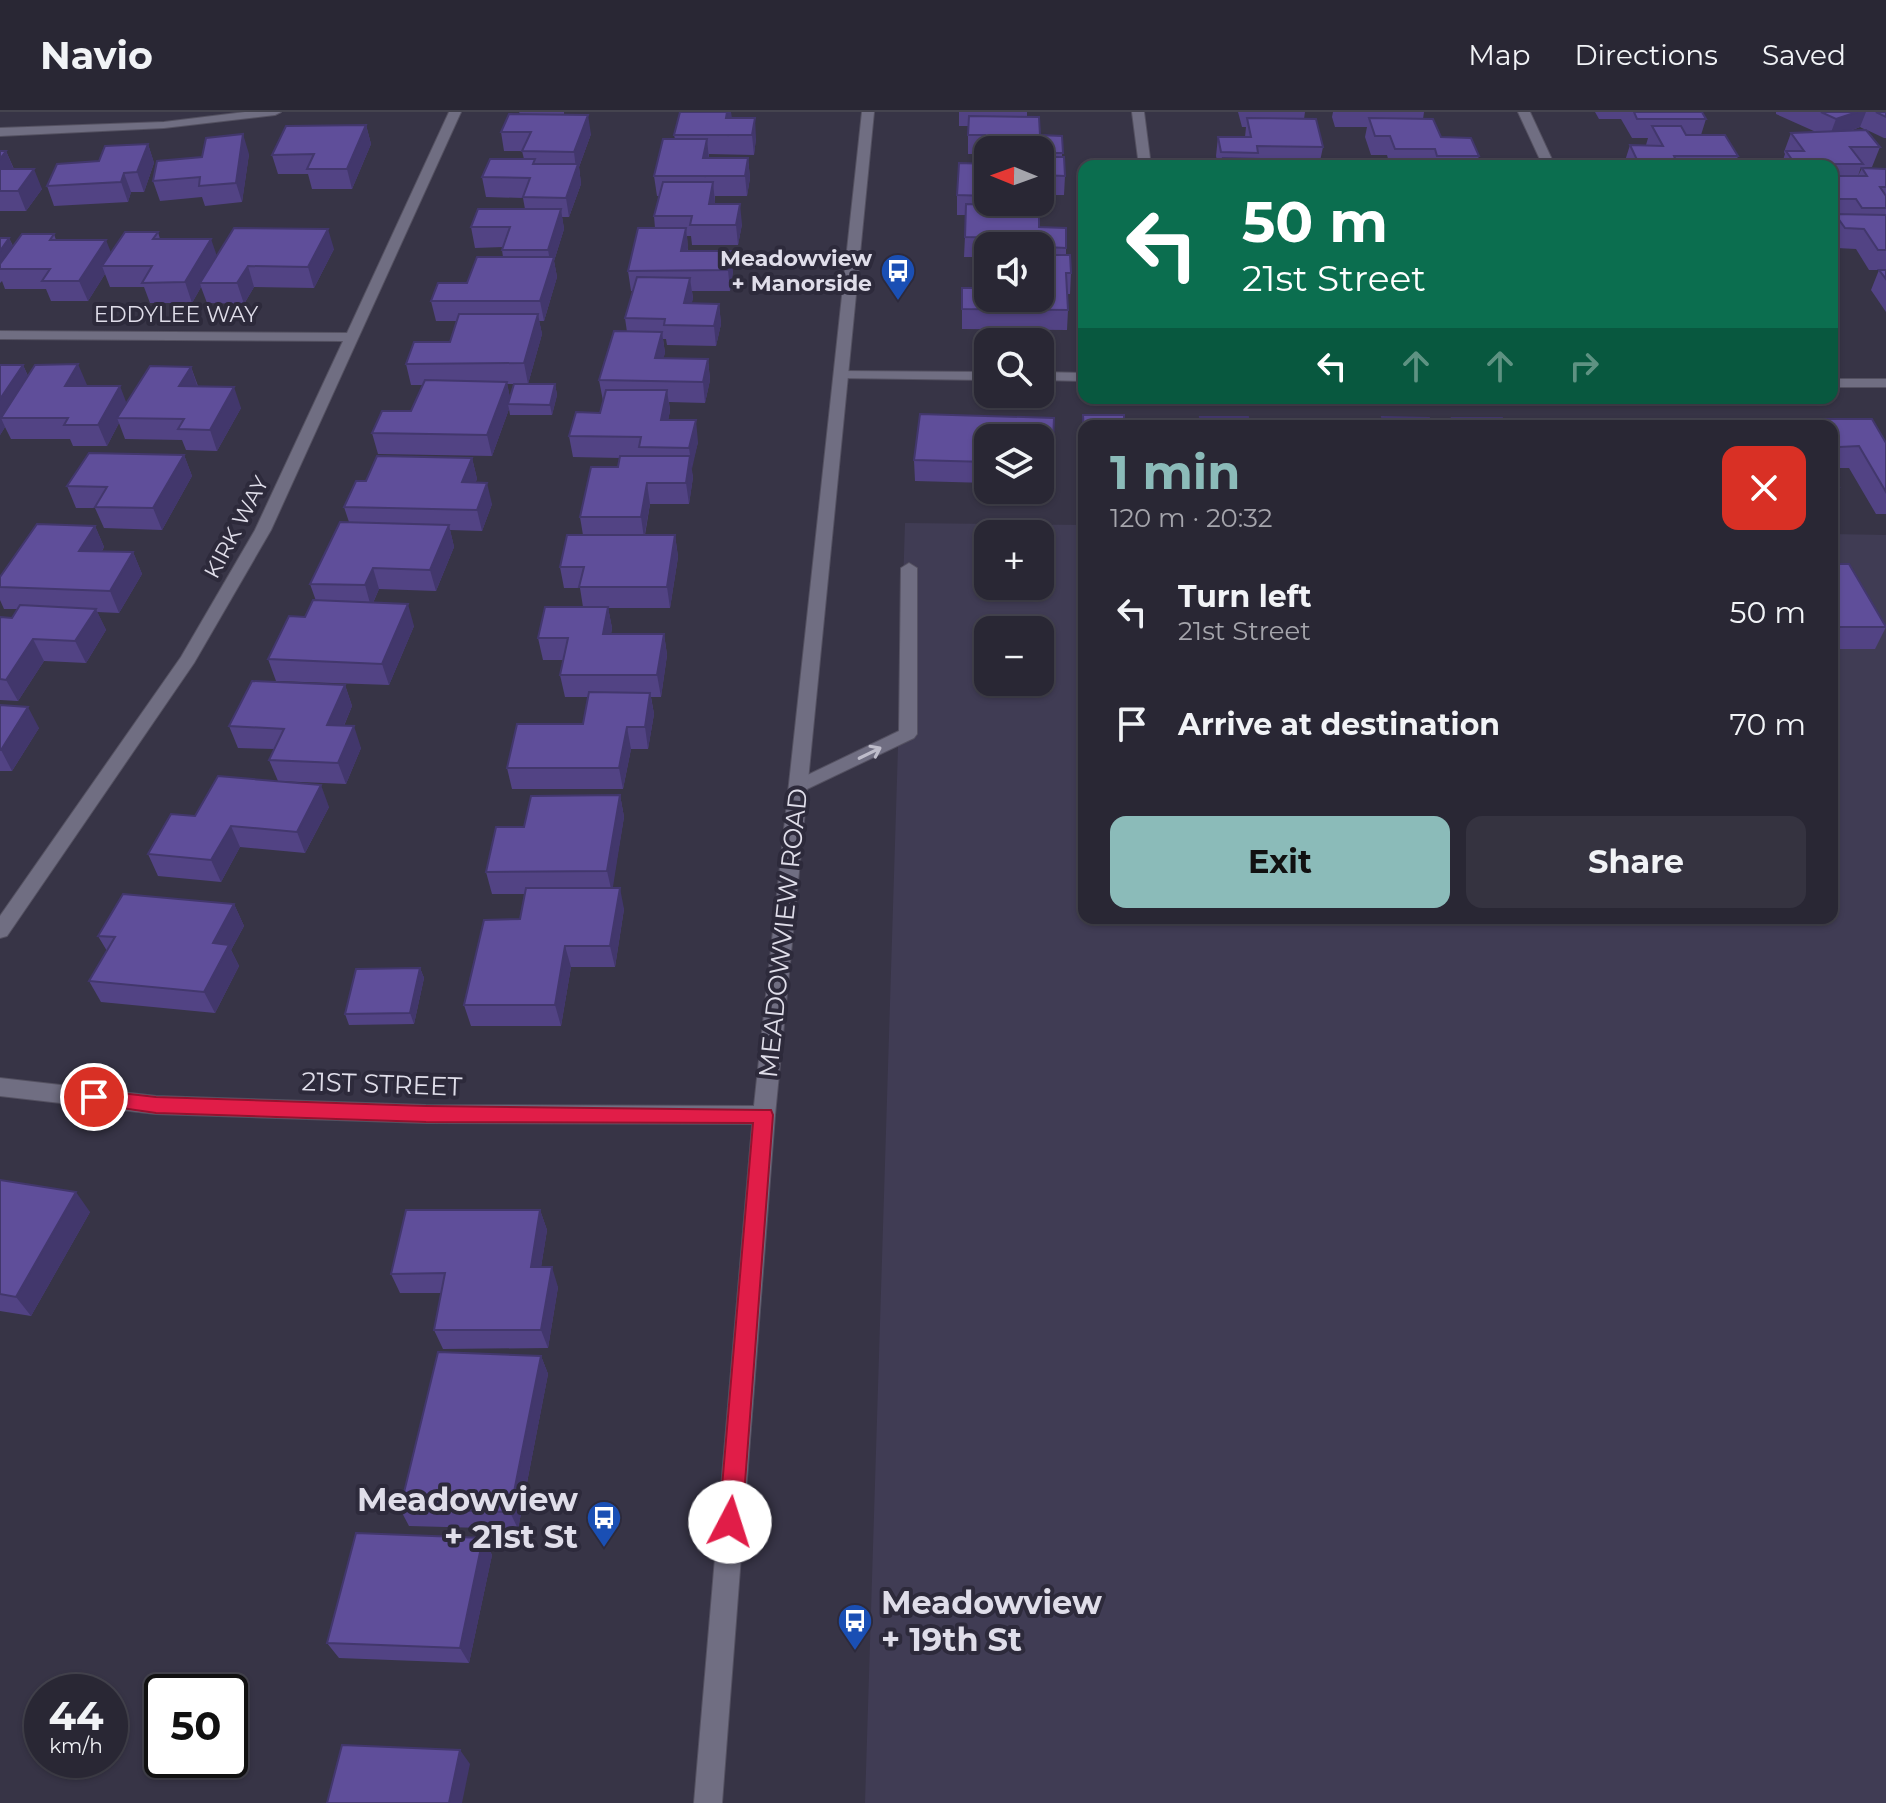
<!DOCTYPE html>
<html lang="en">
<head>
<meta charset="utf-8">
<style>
  :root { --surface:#292734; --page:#353340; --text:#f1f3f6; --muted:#a5a5ac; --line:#45444f; --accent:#8bbbb9 }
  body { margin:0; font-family:Montserrat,sans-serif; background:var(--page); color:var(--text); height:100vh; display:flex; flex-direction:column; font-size:30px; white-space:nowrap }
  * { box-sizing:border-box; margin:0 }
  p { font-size:26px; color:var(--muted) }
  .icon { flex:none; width:44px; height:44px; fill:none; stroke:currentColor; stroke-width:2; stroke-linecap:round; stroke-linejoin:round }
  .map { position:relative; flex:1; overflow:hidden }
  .side { position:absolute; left:1078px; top:308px; width:760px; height:504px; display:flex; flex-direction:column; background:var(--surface); border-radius:16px; box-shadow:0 2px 6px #0004,0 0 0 2px var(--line) }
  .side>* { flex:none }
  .banner { position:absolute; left:1078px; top:48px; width:760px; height:244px; border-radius:16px; box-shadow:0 2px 6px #0004,0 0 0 2px var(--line); background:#0b6e4f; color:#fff; overflow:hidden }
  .needle { width:52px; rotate:271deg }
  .tools { position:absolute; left:974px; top:24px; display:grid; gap:16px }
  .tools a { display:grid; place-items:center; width:80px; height:80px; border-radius:16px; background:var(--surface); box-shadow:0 2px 6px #0004,0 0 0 2px var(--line); font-size:40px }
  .speed { position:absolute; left:24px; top:1562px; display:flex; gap:16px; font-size:40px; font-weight:700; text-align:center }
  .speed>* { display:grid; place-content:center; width:104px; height:104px; border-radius:50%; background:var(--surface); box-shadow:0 2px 6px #0004,0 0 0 2px var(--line); line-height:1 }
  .speed small { font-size:20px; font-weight:400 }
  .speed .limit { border:4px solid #111; border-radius:12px; background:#fff; color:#111 }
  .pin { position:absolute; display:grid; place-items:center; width:68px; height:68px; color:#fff; margin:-34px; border:4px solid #fff; border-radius:50%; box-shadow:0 2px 8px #0007 }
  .me { position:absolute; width:88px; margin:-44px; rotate:5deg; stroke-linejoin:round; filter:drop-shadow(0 0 6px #0008) }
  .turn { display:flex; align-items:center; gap:28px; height:168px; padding:0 32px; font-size:36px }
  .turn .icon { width:104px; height:104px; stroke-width:2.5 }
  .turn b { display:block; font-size:56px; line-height:68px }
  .lanes { display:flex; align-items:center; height:76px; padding:0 32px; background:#0003; justify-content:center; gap:40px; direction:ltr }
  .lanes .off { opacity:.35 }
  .round { display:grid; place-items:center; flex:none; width:84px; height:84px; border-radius:16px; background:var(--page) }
  .head { display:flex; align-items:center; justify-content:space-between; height:136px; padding:0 32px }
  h1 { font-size:48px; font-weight:700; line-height:60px; color:var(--accent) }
  .cta { display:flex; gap:16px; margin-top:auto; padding:16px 32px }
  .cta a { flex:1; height:92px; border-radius:16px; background:var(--accent); color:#111; font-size:32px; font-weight:700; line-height:92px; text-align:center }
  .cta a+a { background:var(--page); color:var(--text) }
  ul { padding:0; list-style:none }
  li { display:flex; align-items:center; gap:24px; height:112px; padding:0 32px }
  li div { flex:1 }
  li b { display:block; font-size:30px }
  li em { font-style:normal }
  header { display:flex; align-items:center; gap:48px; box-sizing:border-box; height:112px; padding:0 40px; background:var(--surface); border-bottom:2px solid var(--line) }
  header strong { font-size:38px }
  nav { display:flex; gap:44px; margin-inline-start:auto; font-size:28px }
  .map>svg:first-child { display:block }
  .built { fill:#403c54; fill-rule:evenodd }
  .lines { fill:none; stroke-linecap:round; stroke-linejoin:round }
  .lane-casing { stroke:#545161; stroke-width:2 }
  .street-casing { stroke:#545161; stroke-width:2 }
  .secondary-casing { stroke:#545161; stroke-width:2 }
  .lane { fill:#706e82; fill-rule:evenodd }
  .street { fill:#706e82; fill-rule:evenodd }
  .secondary { fill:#706e82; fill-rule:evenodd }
  .wall { fill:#524384; fill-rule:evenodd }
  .shaded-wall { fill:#42376c }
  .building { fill:#5f4e9a; stroke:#42376c; stroke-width:2 }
  .oneway { stroke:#bebcca }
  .route { fill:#e11d48; stroke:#92132f; stroke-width:2 }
  .labels { text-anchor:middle; stroke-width:8; stroke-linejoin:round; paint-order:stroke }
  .far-poi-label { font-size:22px; font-weight:bold; fill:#dfdde9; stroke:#2d2a3b; text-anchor:end }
  .far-street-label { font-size:22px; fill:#dfdde9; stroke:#2d2a3b }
  .street-label { font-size:26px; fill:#dfdde9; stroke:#2d2a3b }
  .near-poi-label { font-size:32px; font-weight:bold; fill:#dfdde9; stroke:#2d2a3b; text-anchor:end }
</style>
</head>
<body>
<header>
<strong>Navio</strong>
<nav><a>Map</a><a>Directions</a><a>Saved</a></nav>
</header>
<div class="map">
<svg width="1886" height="1691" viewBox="0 0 1886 1691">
  <rect width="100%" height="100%" fill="#373446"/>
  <path class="built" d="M905,411L1084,413V806H1832V422L1886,423V1691H865ZM988,422H1040V474H988ZM988,518H1040V570H988Z"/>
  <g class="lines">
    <defs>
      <path id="lane" d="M909,451L917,456V622L914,626L805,678H793L790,674L793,670L899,619L901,456Z"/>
      <path id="street" d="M245,0H281L275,3L164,16L0,24V16L164,10Z
        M449,0H461L271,418L194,551L7,824L0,826V804L181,545L255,418L343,229L0,227V219L347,221Z
        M1132,0H1144L1151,54H1139Z
        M1518,0H1530L1555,54H1543Z
        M841,259L988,260V268L836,266V260Z
        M1040,260L1084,261V269L1040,268Z
        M1832,267H1886V275H1832Z
        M0,966L156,984L426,993L764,994L772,997L775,1003L772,1009L764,1012L426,1011L156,1002L0,984Z"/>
      <path id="secondary" d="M862,0H874L775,1003L722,1691H694L753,1003Z"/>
    </defs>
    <use href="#lane" class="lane-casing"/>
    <use href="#street" class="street-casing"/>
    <use href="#secondary" class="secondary-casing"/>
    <use href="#lane" class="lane"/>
    <use href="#street" class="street"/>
    <use href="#secondary" class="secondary"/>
  </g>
  <path class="wall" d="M519,0H564V3L591,22L579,55L581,72L569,105H562L564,117L554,149L557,165L544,209H539L542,222L528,272H507L510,286L555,272L557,283L552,303H510L509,297L492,344L378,342L372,321L411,299L423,273H411L406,252L450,230L457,209H436L431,189L467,171L503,145L502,138L503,135L475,136L471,115L525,97L523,86L486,85L482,65L524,47L522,39H504L501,20L520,2Z
    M959,0H1027V4L1040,23L1062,24V45L1065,64L1064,83H1040V38H988V90H1031V93L1039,115L1066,116V143L1071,161L1070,182H1067L1068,198L1067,218L962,217V176L1040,186V134H988V145H964L966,103H957V83L985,52V42H968V14H959Z
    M1238,0H1305L1304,7L1323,35L1319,54H1218L1216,44L1218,25H1245L1246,15H1242Z
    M1333,0H1424L1423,7L1441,25L1479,44L1478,47L1482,54H1390L1387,43H1371L1365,25L1367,15H1335L1332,5Z
    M1595,0H1702L1706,7L1701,23L1738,44L1735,54H1625L1624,52L1630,33H1646L1648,26H1632L1621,7H1599Z
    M1776,0H1886V26H1884L1867,18L1880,35L1872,55H1861L1858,64L1862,56L1886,57V200L1871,178L1879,158H1869L1856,137L1837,136L1832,129V111L1834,107L1832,106V54H1781L1785,42L1784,40L1791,21L1816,20L1776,2ZM1860,15L1866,18L1850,19Z
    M732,6L756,26L754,43L709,42V46H748L750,66L747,84H715V92L742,112L738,133H692L691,124H687L688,139L733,159L730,179H692L693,187L691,191L719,192L721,212L716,234L667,233L666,227H663L665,241L663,246L708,247L710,268L705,291L669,290L670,299L668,308L698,330L691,357L693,365L689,392H650L645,423H675L678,445L670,496H608L612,516L611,522H664L667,543L661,585H651L654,602L648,637H631L623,677H512L507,656L583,612L588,585H565L560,563L563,548H543L538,526L583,495L580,476H564L560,455L583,423L580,405L618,355L620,346L573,345L569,324L600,301L603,289L599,268L627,220L625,206L633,179H631L628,159L655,116L654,104L659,84H657L654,64L675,27L674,23Z
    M366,13L371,32L352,77H312L308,62H278L272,43Z
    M148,32L154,51L144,80H131L128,90L54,94L47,74L99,49Z
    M0,39H6L14,57L42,77L26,99H0Z
    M249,42L242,90L205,94L202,85L160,89L153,69Z
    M158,120L160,127L216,144L334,137L314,176L254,175L244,192L207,191L201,175L192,191H150L144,175H110L105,162L88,189H51L46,177H5L2,169L0,171V126H9L13,134L54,122L56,128L111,141Z
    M0,253H23L28,264L87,273L127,291L191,255L198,274L241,296L217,339L186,338L182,328L125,327L119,311L107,334H73L70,327H11L5,315L0,323Z
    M920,302L1054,306L1051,373H1040V326H988V371L915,369L914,348Z
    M1083,303L1084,314V368L1082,324Z
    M1823,307L1886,331V402H1876L1849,356H1832V314H1820Z
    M184,343L192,364L162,418L104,416L95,396H76L67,374Z
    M472,346L477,367L475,371L492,392L482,419L450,418L454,435L436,479L379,477L373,491L414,514L389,573L276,569L268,547L305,505L316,489L310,472L349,410L344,395L366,369Z
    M1832,363L1839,375L1832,391Z
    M95,414L104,435L102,439L133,440L142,462L119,501L97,500L106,518L86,551L44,549L18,589L0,588V505L12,506L18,497H4L0,488V465Z
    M1832,452L1886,515L1875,537H1832Z
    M345,573L352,594L344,614L361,636L346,672L278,669L329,695L305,741L240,735L221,770L158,764L148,742L195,704L278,669L269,648L274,637L238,636L229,614Z
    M0,593L39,616L12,659H0Z
    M620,683L624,705L612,776L624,797L615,855H571L561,914H471L464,893L520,807L525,782H492L486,760L524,715Z
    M234,792L244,814L231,838L239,854L215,901L101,890L89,869L107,839L98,824Z
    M420,856L424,866L414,912L349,913L345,902Z
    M0,1068L90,1100L31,1204L0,1199Z
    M540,1098L547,1118L541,1155L558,1175L548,1236L443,1237L434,1218L442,1181H400L391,1162Z
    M541,1244L548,1262L518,1417L409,1414L400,1397Z
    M483,1426L492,1443L469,1551L339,1546L327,1531Z"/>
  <path class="shaded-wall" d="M727,0H731L732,6L728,25L726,6Z
    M1857,0H1866L1860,15L1829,26L1836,7Z
    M588,3L591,22L579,55L581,72L569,105L566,86L576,57L574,40Z
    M755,6L756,26L754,43L752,23Z
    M366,13L371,32L352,77L347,57Z
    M243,22L249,42L242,90L236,71Z
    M707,27L709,47L705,66L703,46Z
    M148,32L154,51L144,80L137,60Z
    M6,39L14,58L0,77V47Z
    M748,46L750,66L747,84L745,64Z
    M34,57L42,77L26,99L18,79Z
    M124,61L131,80L128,90L121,70Z
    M713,70L715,90L711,112L709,92Z
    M740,92L742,112L738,133L736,113Z
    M561,97L564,117L554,149L557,165L544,209L540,189L551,154L548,138Z
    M686,116L688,136L683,159L681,139Z
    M328,117L334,137L314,176L308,155Z
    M9,126L18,146L0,157V139Z
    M211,127L218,147L200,171L201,175L192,191L185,170Z
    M106,128L114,148L102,154L105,162L88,189L79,169Z
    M731,139L733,159L730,179L728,158Z
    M248,154L254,175L244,192L237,171Z
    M690,166L693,187L686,212L684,191Z
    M719,192L721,212L716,234L714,214Z
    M538,202L542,222L528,272L524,251Z
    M662,220L665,241L658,267L655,246Z
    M708,247L710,268L705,291L703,270Z
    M78,252L87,273L74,295L65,274Z
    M23,253L32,274L1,306L5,315L0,323V287Z
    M191,255L198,276L179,274Z
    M507,270L511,291L508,292L509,297L492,344L487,323Z
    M555,272L557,283L552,303L550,293Z
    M120,274L128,295L117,306L119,311L107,334L98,313Z
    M234,275L241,296L217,339L210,318Z
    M667,278L670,299L664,329L661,308Z
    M696,308L698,330L692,357L689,336Z
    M184,343L192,364L162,418L153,396Z
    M690,344L693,365L689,392L686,371Z
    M472,346L477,367L467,392L462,370Z
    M487,371L492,392L482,419L477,398Z
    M647,371L650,392L644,426L641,405Z
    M449,413L454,435L436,479L430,458Z
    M95,414L104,435L89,460L79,439Z
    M675,423L678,445L670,496L667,475Z
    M133,440L142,462L119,501L110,479Z
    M373,456L379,477L371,495L365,473Z
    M408,492L414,514L389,573L382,552Z
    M608,495L612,516L607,543L603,522Z
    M96,497L106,518L86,551L75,529Z
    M664,522L667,543L661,585L657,563Z
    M33,527L44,549L18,589L6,568Z
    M345,573L352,594L335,635L327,613Z
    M650,581L654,602L648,637L645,615Z
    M28,595L39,616L12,659L1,638Z
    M354,614L361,636L346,672L338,651Z
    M627,615L631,637L623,677L619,656Z
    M321,673L329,695L305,741L297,720Z
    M620,683L624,705L612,781L607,759Z
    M231,714L240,735L221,770L211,748Z
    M620,776L624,797L615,855L610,834Z
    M234,792L244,814L231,838L239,854L215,901L204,880L213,831Z
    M565,834L571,855L561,914L555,893Z
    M420,856L424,866L414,912L410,901Z
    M76,1080L90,1100L31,1204L16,1185Z
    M540,1098L547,1118L538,1174L531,1155Z
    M552,1155L558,1175L548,1236L541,1218Z
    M541,1244L548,1262L518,1417L510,1400Z
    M483,1426L492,1443L469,1551L460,1536Z
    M460,1638L470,1652L462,1691H449Z"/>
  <path class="building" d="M680,0H727L726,6H755L752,23H674Z
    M1634,0H1702L1706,7H1637Z
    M1821,0H1857L1836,7Z
    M1876,0H1886V5Z
    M509,2L588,3L574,40L522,39L531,20H501Z
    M969,4L1039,5L1040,23L1062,24L1063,41H1040V38H1025V34H985V23H968Z
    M1247,6L1316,7L1323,35L1257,34L1258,41L1221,40L1218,25H1251Z
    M1369,6L1433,7L1441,25L1471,26L1479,44H1437L1435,37H1395L1390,24H1375Z
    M366,13L347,57H307L314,42L272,43L286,14Z
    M1652,14H1681L1686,23H1725L1738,44H1674L1677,51L1638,50L1630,33L1663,34Z
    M1866,18L1880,35H1850L1863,52H1795L1786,39H1804L1791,21Z
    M243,22L236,71L199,74L200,65L153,69L157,49L202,45L206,26Z
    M663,27H707L703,46H748L745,64H654Z
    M148,32L137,60L124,61L121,70L47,74L57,52L99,49L105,34Z
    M0,39H6L0,47Z
    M1040,45H1064L1065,64L1040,63Z
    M1223,46L1260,47L1261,53L1302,54H1224Z
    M490,47H535L533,52H578L566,86L523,85L530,66L482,65Z
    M1441,47H1479L1482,54H1443Z
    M959,51L988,52V84L957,83Z
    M1862,56L1886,57V75H1880L1886,84V96H1862L1856,87H1832V64H1867Z
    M0,57H34L18,79H0Z
    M663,70H713L709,92H740L736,113H690L692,104H654Z
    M966,92L1039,94V115L1066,116V136L1025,134V126L965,125Z
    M478,97H561L548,138H502L510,115H471Z
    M1835,102L1886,103V138H1878L1864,117L1845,116Z
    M234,116L328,117L308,155L248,154L237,171H200Z
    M638,116H686L681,139H731L728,158L628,159Z
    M125,120H158L153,127H211L185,170L142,171L152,154H102Z
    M22,122H54L50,128H106L79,169H42L50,157H0V152Z
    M0,126H9L0,139Z
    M1040,143H1070L1071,161H1066L1068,198L962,197V176H985V157H988V186H1040Z
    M477,145H554L540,189H431L438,171H467Z
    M1879,158H1886V167Z
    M637,165L690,166L684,191L719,192L714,214L664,213L665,207L625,206Z
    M459,202H538L524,251L406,252L414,230H450Z
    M614,219L662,220L655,246L708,247L703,270L599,268Z
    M78,252L65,274H120L98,313H64L68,306H1L35,253Z
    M0,253H23L0,287Z
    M150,254L191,255L179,274L234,275L210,318L178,317L184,307L117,306Z
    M425,268L507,270L487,323L372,321L382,299H411Z
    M514,272H555L550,293L508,292Z
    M606,278H667L661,308H696L689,336L639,335L641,325L569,324L576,300L600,301Z
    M920,302L1054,306L1052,352H1040V326H988V350L914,348Z
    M1083,303H1124V314H1084V320Z
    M1200,305H1248L1250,314H1202Z
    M1382,305L1429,306L1432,314H1384Z
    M1452,306H1502L1505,314H1455Z
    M1638,307H1686L1690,314H1641Z
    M1698,307H1746L1750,314H1701Z
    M1823,307H1872L1886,331V380L1859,334L1839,335L1832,322V314H1827Z
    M89,341L184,343L153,396L95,395L107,375L67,374Z
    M377,344L472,346L462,370L487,371L477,398L344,395L356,369H366Z
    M620,344H690L686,371H647L641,405H580L591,355H618Z
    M1832,363L1839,375H1832Z
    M340,410L449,413L430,458L373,456L365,473L310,472Z
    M37,412L95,414L79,439L133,440L110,479L0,475V465Z
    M567,423H675L667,475H579L584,455H560Z
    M1832,452H1849L1886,515H1832Z
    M313,488L408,492L382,552L268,547L289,504L305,505Z
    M20,493L96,497L75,529L33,527L6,568L0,567V505L12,506Z
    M545,495H608L603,522H664L657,563H560L568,526H538Z
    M252,569L345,573L327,613L354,614L338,651L269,648L284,617L229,614Z
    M589,580L650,581L645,615H627L619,656H507L517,612H583Z
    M0,593L28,595L1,638H0Z
    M218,664L321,673L297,720L231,714L211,748L148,742L171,702L195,704Z
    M620,683L607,759L486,760L496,715H524L531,684Z
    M526,776H620L610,834H565L555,893H464L484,808L520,807Z
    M123,782L234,792L213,831L229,833L204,880L89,869L115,825L98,824Z
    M420,856L410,901L345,902L356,857Z
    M0,1068L76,1080L16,1185L0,1182Z
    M406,1098H540L531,1155H552L541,1218H434L445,1161L391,1162Z
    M438,1240L541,1244L510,1400L400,1397Z
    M356,1421L483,1426L460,1536L327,1531Z
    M342,1633L460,1638L449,1691H327Z"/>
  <defs><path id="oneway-shaft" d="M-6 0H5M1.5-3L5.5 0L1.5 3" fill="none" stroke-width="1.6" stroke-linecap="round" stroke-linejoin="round" transform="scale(2)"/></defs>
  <use class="oneway" href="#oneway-shaft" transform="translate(870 641) rotate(-26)"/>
  <path class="route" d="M94,978L156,985L426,994L771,998L773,1003L742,1410L739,1418L730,1421L722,1418L719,1410L753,1011L426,1010L156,1001L87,991L84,985L87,980Z"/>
  <defs>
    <symbol id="bus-pin" viewBox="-11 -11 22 30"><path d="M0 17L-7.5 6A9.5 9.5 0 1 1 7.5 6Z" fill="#1a4fb4" stroke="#2d2a3b"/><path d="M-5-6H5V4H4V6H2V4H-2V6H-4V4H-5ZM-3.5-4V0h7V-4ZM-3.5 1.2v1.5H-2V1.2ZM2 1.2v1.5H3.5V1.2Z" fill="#fff"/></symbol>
  </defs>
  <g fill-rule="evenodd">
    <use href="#bus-pin" x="878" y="139" width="40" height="54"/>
    <use href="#bus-pin" x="584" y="1386" width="40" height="54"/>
    <use href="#bus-pin" x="835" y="1489" width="40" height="54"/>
  </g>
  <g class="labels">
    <g class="far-poi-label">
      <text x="872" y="154">Meadowview<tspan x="872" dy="25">+ Manorside</tspan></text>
    </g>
    <g class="far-street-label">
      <text x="176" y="210">EDDYLEE WAY</text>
      <text transform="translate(236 415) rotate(-62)" y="8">KIRK WAY</text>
    </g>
    <g class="street-label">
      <text transform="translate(783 821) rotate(-84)" y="9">MEADOWVIEW ROAD</text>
      <text transform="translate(382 972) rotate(2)" y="9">21ST STREET</text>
    </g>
    <g class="near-poi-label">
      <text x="578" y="1399">Meadowview<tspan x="578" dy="37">+ 21st St</tspan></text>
      <text x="881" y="1502" text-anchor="start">Meadowview<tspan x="881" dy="37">+ 19th St</tspan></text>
    </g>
  </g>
</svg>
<div class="tools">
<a><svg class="needle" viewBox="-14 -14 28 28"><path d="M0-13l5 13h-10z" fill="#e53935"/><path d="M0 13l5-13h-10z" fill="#a5a5ac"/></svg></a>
<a><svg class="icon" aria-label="sound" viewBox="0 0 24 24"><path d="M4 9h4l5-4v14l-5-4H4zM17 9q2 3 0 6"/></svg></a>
<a><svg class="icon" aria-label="search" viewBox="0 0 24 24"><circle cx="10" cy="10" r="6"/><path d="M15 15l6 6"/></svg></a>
<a><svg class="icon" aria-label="layers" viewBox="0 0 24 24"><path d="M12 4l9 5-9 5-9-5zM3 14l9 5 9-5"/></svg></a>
<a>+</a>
<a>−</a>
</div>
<div class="speed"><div>44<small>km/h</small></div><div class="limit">50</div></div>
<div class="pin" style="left:94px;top:985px;background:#d93025"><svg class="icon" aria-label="arrive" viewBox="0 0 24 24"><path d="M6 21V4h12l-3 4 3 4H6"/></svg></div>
<svg class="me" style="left:730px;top:1410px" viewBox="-20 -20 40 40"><circle r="19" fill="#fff"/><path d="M0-13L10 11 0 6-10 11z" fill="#e11d48"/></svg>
<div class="banner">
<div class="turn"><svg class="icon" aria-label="left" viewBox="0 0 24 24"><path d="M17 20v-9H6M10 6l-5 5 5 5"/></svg><div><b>50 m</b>21st Street</div></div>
<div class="lanes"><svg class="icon" aria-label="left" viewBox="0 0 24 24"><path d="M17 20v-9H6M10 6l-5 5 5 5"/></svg><svg class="icon off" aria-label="ahead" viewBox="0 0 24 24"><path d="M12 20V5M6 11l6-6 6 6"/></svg><svg class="icon off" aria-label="ahead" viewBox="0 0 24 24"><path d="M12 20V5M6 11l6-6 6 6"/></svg><svg class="icon off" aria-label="right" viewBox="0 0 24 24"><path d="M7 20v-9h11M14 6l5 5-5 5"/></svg></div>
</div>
<section class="side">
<div class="head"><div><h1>1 min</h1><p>120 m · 20:32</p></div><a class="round" style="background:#d93025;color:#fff"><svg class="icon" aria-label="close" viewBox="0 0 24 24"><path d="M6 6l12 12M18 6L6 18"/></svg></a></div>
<ul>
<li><svg class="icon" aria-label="left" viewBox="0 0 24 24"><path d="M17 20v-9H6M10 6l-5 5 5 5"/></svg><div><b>Turn left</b><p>21st Street</p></div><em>50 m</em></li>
<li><svg class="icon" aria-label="arrive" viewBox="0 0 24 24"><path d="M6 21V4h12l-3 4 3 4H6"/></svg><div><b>Arrive at destination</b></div><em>70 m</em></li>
</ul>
<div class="cta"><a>Exit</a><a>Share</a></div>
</section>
</div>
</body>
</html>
